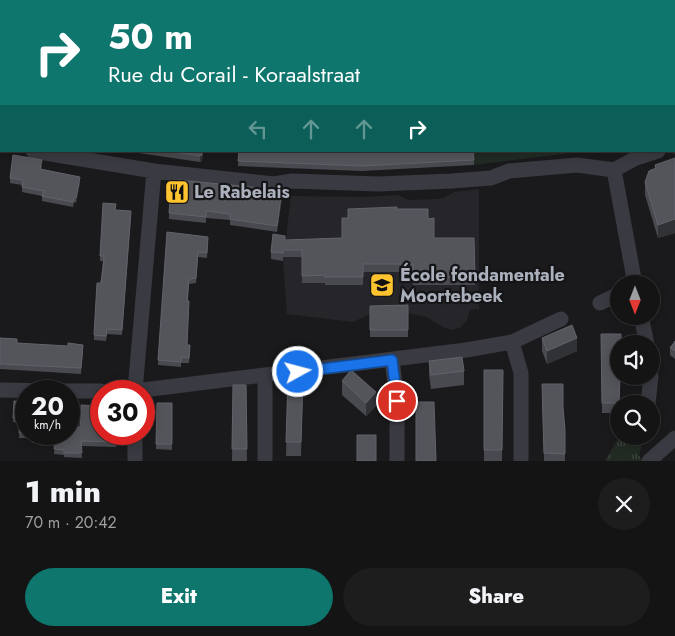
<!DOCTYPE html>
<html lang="en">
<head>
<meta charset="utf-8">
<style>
  :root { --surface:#141415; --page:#1d1d1e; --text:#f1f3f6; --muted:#9d9ea0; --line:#333334; --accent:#0f766e }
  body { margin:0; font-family:Jost,sans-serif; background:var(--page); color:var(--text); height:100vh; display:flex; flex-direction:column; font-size:19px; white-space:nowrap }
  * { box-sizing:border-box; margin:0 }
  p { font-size:16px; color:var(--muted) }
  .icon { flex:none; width:28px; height:28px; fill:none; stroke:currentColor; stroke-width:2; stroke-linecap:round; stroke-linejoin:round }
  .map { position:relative; height:461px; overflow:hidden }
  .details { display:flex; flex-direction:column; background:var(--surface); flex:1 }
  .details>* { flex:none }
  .top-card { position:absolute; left:0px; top:0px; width:675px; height:152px; box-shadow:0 2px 12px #0003,0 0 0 1px var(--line); background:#0f766e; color:#fff; overflow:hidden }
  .needle { width:32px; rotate:180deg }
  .tools { position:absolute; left:610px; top:275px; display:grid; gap:10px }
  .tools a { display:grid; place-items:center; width:50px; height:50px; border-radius:50%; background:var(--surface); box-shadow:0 2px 12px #0003,0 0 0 1px var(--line); font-size:25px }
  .speed { position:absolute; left:15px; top:380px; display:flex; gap:10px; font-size:25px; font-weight:700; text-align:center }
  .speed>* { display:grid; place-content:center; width:65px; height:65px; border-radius:50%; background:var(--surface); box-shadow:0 2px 12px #0003,0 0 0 1px var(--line); line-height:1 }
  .speed small { font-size:12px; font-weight:400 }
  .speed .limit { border:8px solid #d22; background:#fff; color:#111 }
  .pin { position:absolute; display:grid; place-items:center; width:42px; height:42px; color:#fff; margin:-21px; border:2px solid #fff; border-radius:50%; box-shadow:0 1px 5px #0007 }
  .me { position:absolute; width:55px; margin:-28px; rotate:83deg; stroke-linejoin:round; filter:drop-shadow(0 0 4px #0008) }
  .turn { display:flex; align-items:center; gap:18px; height:105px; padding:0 25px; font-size:22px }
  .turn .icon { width:65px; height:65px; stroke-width:2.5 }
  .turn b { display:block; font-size:35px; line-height:42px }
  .lanes { display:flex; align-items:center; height:48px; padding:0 25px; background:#0003; justify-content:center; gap:25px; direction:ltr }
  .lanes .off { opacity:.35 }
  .round { display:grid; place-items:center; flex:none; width:52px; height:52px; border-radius:26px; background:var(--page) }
  .headline { display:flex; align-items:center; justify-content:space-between; height:85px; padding:0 25px }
  h1 { font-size:30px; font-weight:800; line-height:38px }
  .button { display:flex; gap:10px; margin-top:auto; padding:10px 25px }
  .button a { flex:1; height:58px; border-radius:30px; background:var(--accent); color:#fff; font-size:20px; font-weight:800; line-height:58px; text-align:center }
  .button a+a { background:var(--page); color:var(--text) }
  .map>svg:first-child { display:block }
  .built { fill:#26252a }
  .green { fill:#212b23 }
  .park { fill:url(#park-tufts) }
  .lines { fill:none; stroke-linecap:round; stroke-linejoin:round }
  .minor { stroke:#3a3b42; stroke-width:15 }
  .wall { fill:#484a4f }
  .shaded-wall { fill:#313236 }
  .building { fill:#53555b; stroke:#61636a }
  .route-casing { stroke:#114b97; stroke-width:12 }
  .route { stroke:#1a73e8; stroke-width:9 }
  .labels { text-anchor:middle; stroke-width:4.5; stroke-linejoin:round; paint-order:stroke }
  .poi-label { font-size:18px; font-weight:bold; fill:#abb0bd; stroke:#151517; text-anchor:start }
</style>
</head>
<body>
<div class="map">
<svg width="675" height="461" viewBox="0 0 675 461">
  <defs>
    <pattern id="park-tufts" width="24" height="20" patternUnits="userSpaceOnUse" patternTransform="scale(1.25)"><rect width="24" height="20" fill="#212b23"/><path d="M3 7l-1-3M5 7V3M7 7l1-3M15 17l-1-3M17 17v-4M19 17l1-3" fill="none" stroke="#3f4741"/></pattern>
  </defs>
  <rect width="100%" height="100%" fill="#1a1a1c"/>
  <path class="built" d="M111,0H675V125H674V1H111Z
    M479,189V309L470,310L467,320L461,327L453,330L445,328L426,317L408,313V337H370V314L353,322L287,314L283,261L291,196L367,197L398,195L409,200L437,199L444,198L454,192Z"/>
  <path class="green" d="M472,151H571V153L474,165Z"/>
  <path class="park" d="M620,436H644L639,455L642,461H605Z"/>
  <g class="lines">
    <path class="minor" d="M0,145H1
      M674,146H675
      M33,151L154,171L274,184L292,181L378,184L452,181L491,178L509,171L577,165L614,170L634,159L658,151
      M614,170L635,284
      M600,303L619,294
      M641,316L647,344
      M512,342L521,373V461
      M392,360L397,401V461
      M265,375V461
      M0,390L66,391
      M69,391H101
      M111,391H135L466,350L512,342L561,319
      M135,391L154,171
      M648,404L651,376
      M135,434V461
      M649,461L675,438"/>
  </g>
  <path class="wall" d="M177,0H660V1H177Z
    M125,151H203L202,161L200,162Z
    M239,151L474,160V165L362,171L238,166Z
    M675,158V233L658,238L645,195V182L655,169V165Z
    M42,165L41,170L80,182L76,203L74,202L73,207L42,201V196L22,192V185L10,183V178Z
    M282,197L277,232L230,225V220L206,218V223L169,219V213Z
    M397,209L428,219L434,238H474L475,285H413V272H363V285H325V283H302V257H283V261L271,259V252L285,240L342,238L348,218Z
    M116,210L131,216L122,335L107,334L106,341L94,340V335L103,261H100V256Z
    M167,232L208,237L207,258L198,257L196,283L189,284L188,301L187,345L190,350L189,363H181V367L158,365Z
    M408,305V337H370V306Z
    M601,334L620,376L619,413H602Z
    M0,338L17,343L83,350L81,374L0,369Z
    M542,338L577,351L547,364L542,351Z
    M675,341V359L670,355V348Z
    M429,361L464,371V385L431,389L429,375Z
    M484,370L503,383L502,461H484Z
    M288,379H303L301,456H286Z
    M342,381L376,406L366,416L342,395Z
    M233,385H246L247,461H232Z
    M542,397L563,409L565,430V461H544Z
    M14,401L26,402V434H116V447L81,446L82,458L64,457V455L54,454L55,443H32L33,438H19L20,423L13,422Z
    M157,403H172V450L156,449Z"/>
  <path class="shaded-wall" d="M202,151H203L202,161L200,162V156Z
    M80,177V182L76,203V198Z
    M282,190V197L277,232V226Z
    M675,219V233L658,238V225Z
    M577,338V351L547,364V351Z
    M376,392V406L366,416V403Z"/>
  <path class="building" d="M207,0H659L658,1H214Z
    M0,59L1,60V72L0,71Z
    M0,88L1,89V123H0Z
    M168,151H202V155L200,156Z
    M239,151H473L474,160L362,166L238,161Z
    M13,155L42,160L40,169L80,177L76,198L74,197L73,202L42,196L44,191L22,187L23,180L10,178Z
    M675,158V219L658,225L645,182L649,171L656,168L655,165Z
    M178,180L282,190L277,226L230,219V214L206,211V217L169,213L171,185Z
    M103,203L116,204L115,210L131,211L122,330L107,329L106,336L94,335L97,283H101L103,269L104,256H100Z
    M397,207V209H428V219L434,218V238H474L475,277H413V264H363V277H325V275L302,276V250H283V253L271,252L273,234L285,236V240L342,238V218H348V209Z
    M167,232L208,237L207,253L198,252L196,278L189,279L187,301H189L187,345H190L189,358L181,357V362L158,360Z
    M408,305V330H370V306Z
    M572,325L577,338L547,351L542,338Z
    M601,334H621V344H619V376H620L619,403H602Z
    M0,338L17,339V343L68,346V343L83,345L81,368L0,364Z
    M675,341V351L670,348Z
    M462,357L464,371L431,375L429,361Z
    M351,370L376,392L366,403L342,381Z
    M484,370H503L502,450H484Z
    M288,379H303L301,442H286Z
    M542,384H563V407L565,430V454L544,453Z
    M233,385H246L247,449H232Z
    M14,401L26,402V433H19L20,418H13Z
    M416,402H434L436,461H416Z
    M157,403H172V444H156Z
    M81,405L101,406V434H116V442L81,441L82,453H64V450L54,449L55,439L32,438L38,434H69V427H80Z
    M357,435H376V461H357Z"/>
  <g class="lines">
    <defs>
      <path id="route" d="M298,372L392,360L397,401"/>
    </defs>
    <use href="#route" class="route-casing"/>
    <use href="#route" class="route"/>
  </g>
  <defs>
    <symbol id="restaurant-square" viewBox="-11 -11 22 22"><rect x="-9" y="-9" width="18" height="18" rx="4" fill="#ffc32f" stroke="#151517"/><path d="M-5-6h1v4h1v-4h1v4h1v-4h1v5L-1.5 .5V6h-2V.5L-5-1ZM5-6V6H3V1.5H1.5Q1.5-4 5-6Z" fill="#111"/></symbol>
    <symbol id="school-square" viewBox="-11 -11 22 22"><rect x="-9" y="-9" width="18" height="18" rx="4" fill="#ffc32f" stroke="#151517"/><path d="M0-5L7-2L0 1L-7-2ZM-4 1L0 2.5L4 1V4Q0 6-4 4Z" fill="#111"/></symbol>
  </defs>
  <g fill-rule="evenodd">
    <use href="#restaurant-square" x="163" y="178" width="28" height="28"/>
    <use href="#school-square" x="368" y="271" width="28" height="28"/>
  </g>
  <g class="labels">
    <g class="poi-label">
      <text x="194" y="198">Le Rabelais</text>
      <text x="400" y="281">École fondamentale<tspan x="400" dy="21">Moortebeek</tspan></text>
    </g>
  </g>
</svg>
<div class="tools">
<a><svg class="needle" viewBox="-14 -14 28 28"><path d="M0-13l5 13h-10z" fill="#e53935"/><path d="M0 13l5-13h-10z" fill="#9d9ea0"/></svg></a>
<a><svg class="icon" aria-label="sound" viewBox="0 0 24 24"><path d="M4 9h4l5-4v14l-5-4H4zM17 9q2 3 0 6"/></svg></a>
<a><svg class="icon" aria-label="search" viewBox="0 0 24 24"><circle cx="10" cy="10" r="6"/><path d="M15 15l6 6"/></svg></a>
</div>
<div class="speed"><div>20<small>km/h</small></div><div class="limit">30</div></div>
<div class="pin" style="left:397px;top:401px;background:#d93025"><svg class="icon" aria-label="arrive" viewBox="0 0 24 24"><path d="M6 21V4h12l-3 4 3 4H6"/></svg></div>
<svg class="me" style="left:298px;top:372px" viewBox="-20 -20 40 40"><circle r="17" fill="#1a73e8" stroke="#fff" stroke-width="3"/><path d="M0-11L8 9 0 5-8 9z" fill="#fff"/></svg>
<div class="top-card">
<div class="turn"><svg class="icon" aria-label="right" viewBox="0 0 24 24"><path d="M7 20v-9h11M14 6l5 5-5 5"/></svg><div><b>50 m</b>Rue du Corail - Koraalstraat</div></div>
<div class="lanes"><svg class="icon off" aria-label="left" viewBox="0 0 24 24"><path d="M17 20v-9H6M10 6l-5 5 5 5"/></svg><svg class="icon off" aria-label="ahead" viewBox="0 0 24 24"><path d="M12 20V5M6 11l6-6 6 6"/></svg><svg class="icon off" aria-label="ahead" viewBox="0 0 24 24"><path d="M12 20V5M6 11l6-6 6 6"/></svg><svg class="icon" aria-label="right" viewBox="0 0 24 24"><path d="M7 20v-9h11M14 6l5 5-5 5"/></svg></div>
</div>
</div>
<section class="details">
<div class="headline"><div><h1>1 min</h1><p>70 m · 20:42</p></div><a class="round"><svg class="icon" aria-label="close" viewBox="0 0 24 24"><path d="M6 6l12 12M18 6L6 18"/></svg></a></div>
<div class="button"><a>Exit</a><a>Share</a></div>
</section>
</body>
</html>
